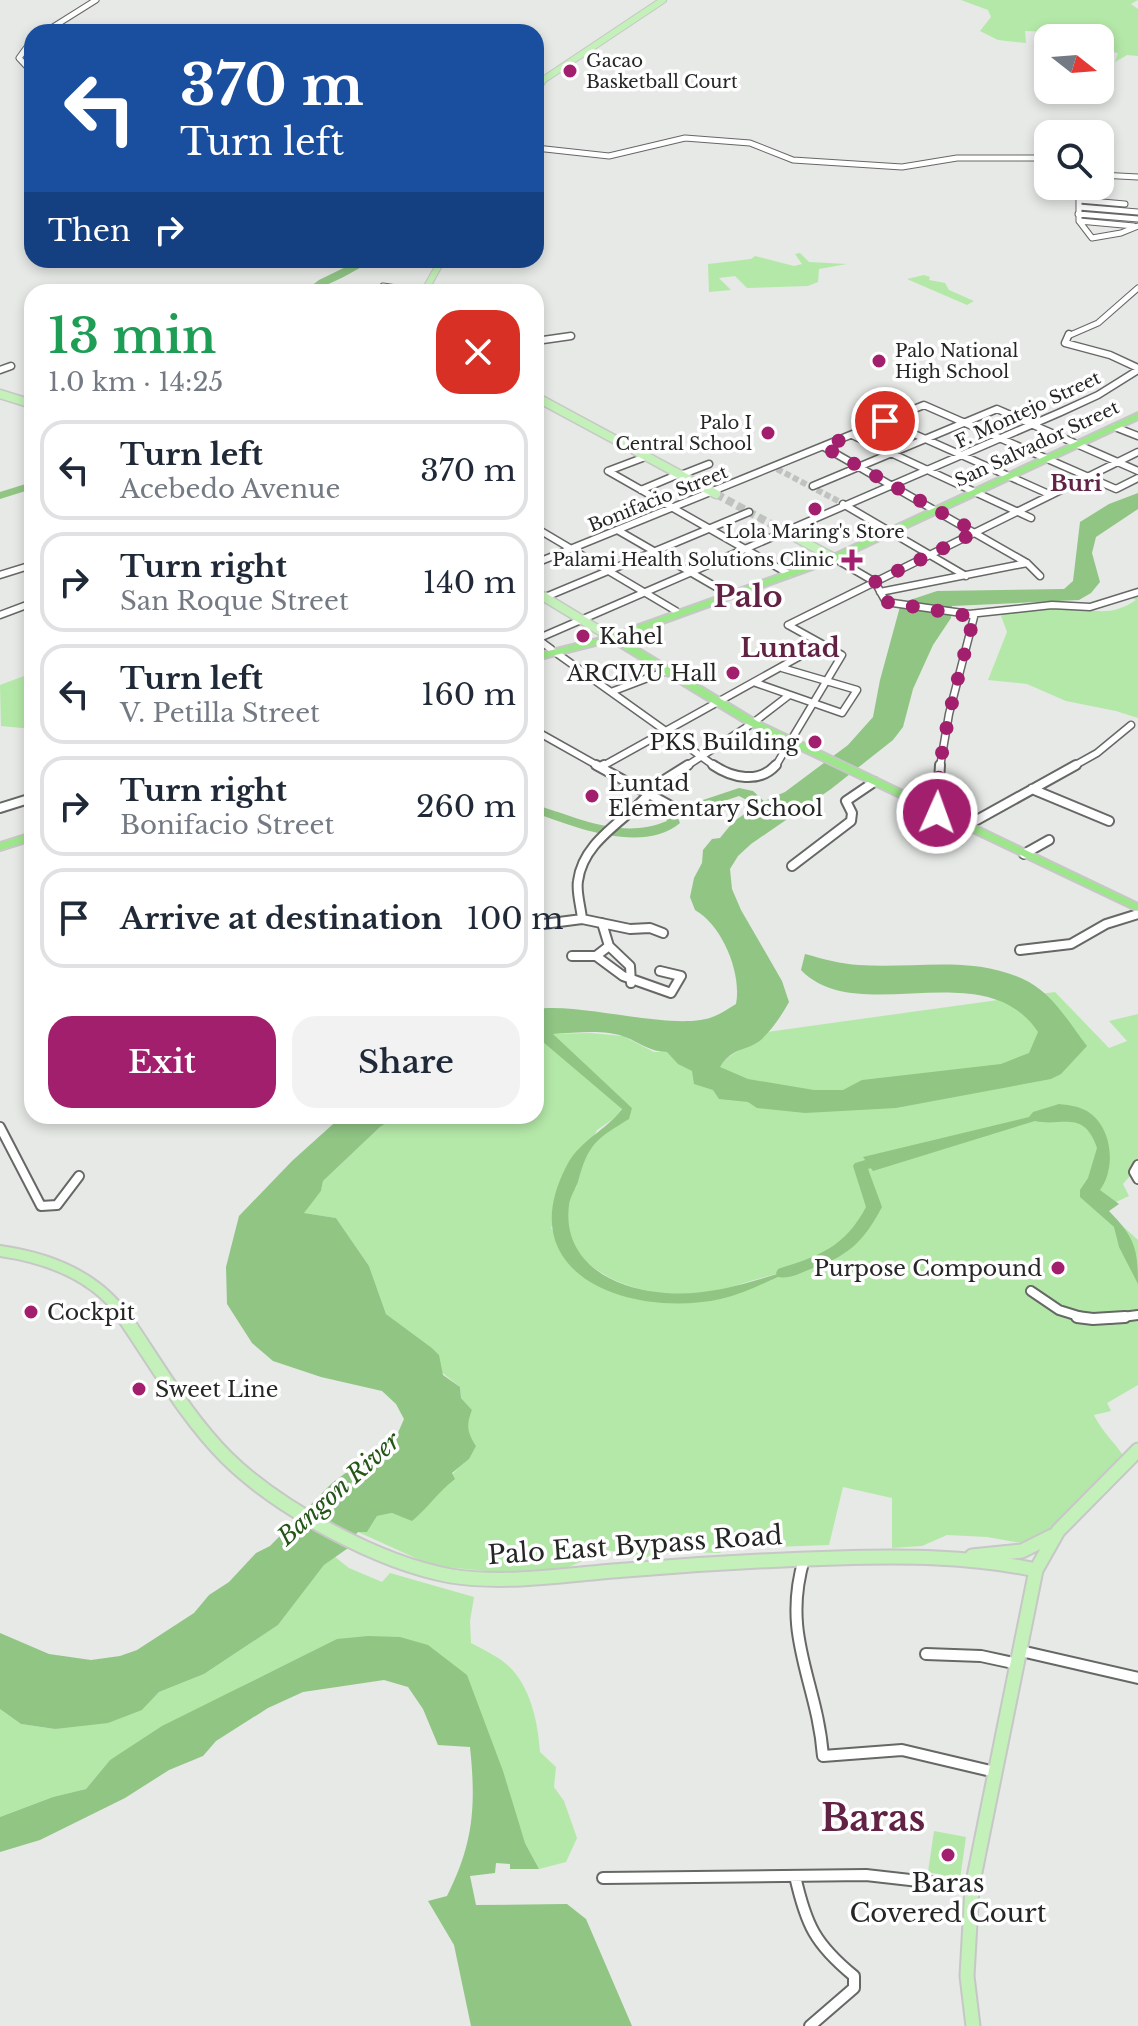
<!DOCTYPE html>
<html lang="en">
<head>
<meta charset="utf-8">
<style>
  :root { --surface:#fff; --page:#f2f2f3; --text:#1f2937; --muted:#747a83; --line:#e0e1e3; --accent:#a21f6e }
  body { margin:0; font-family:"Libre Baskerville",serif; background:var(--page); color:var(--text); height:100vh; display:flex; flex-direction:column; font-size:30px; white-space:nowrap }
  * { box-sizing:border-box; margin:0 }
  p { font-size:26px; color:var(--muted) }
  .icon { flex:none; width:44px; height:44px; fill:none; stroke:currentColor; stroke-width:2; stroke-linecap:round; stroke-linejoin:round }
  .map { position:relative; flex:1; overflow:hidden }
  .details { position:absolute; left:24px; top:284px; width:520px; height:840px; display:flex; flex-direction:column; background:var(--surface); border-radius:24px; box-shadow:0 4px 12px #0003 }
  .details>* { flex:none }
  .top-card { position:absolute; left:24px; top:24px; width:520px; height:244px; border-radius:24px; box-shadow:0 4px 12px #0003; background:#1a4fa0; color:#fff; overflow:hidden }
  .needle { width:52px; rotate:107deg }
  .tools { position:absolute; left:1034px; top:24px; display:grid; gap:16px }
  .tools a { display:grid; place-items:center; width:80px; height:80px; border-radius:16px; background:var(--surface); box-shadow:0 4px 12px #0003; font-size:40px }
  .pin { position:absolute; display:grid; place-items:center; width:68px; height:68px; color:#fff; margin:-34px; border:4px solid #fff; border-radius:50%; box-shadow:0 2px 8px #0007 }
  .me { position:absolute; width:88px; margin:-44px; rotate:2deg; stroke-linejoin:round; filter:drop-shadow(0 0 6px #0008) }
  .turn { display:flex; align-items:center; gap:28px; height:168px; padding:0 24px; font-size:36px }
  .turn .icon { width:104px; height:104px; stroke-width:2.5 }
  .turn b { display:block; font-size:56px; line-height:68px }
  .then { display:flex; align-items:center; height:76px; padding:0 24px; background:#0003; gap:16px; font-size:30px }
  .round { display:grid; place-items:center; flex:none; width:84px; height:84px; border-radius:24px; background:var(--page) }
  .overview { display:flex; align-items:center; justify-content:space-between; height:136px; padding:0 24px }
  h1 { font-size:48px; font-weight:600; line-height:60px; color:#1e9e55 }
  .button { display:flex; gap:16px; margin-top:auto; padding:16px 24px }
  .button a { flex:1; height:92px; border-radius:24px; background:var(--accent); color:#fff; font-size:32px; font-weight:600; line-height:92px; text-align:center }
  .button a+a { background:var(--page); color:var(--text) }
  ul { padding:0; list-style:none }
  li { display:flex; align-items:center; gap:24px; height:100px; margin:0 16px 12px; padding:0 8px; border:4px solid var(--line); border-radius:24px }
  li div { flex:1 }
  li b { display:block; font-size:30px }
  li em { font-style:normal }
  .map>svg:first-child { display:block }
  .green { fill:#b4e8a8 }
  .water { fill:#90c584 }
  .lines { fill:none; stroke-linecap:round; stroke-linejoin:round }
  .river { fill:#90c584; fill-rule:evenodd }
  .minor-tunnel { stroke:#bfc2bf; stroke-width:6; stroke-dasharray:6 3; stroke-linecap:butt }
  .major-tunnel { stroke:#bfc2bf; stroke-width:8; stroke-dasharray:8 4; stroke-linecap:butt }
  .minor-far3-casing { stroke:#666865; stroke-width:7 }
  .minor-far2-casing { stroke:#666865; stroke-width:9 }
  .minor-far1-casing { stroke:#666865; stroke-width:12 }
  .minor-casing { stroke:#666865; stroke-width:14 }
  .major-far3-casing { stroke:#c6c7c6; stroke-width:8 }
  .major-far2-casing { stroke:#c6c7c6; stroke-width:11 }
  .major-far1-casing { stroke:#c6c7c6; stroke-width:14 }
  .major-casing { stroke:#c6c7c6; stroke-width:17 }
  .highway-casing { stroke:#c6c7c6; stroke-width:4 }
  .minor-far3 { stroke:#fff; stroke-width:5 }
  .minor-far2 { stroke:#fff; stroke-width:6 }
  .minor-far1 { stroke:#fff; stroke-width:8 }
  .minor { stroke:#fff; stroke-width:10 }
  .major-far3 { stroke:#c4f1b9; stroke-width:6 }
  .major-far2 { stroke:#c4f1b9; stroke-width:8 }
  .major-far1 { stroke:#c4f1b9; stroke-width:10 }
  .major { stroke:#c4f1b9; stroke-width:13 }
  .highway { fill:#9de78b; fill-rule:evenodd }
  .route { stroke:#a21f6e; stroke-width:14; stroke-dasharray:0 25.2 }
  .poi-dot { fill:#a21f6e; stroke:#fff; stroke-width:3 }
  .labels { text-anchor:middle; stroke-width:7; stroke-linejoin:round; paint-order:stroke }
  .far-poi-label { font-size:18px; fill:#252725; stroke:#fff; text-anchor:start }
  .far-street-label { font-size:18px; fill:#252725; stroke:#fff }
  .far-quarter-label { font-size:22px; font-weight:bold; fill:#612244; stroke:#fff }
  .poi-label { font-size:22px; fill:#252725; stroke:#fff; text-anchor:start }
  .water-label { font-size:24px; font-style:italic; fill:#245616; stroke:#fff }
  .quarter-label { font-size:26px; font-weight:bold; fill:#612244; stroke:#fff }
  .near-street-label { font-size:26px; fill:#252725; stroke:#fff }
  .near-poi-label { font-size:26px; fill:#252725; stroke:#fff }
  .district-label { font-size:30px; font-weight:bold; fill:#612244; stroke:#fff }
  .near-district-label { font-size:36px; font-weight:bold; fill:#612244; stroke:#fff }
</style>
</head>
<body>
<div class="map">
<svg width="1138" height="2026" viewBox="0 0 1138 2026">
  <rect width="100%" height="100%" fill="#e6e9e5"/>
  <path class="green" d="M961,0H1138L1131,4L1138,9V56L1127,55L1115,62L1118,53L1100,50V38H1065L1051,36L1052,32L1025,31L1026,43L998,40L980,31L991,17L988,10Z
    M800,253L809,262L847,264L819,269L818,282L808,286L747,288L735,276L719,278L731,290L709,292L708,264L751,259L755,256L794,266L802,264L795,254Z
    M924,275L930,277L929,280L945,283L949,290L974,301L967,305L907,279Z
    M1138,595V718L1116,711L1066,701L1027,684L988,680L1007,632L1000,613C1018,611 1038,607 1057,607C1088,607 1107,620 1136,600L1132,598Z
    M32,673V729L1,726L0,685Z
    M1055,992L1109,1048L1127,1041L1109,1021L1138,1014V1174L1130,1176L1123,1184L1129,1196L1103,1208L1138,1240V1385L1107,1403L1111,1411L1094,1415C1102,1432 1114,1441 1124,1457L1043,1538L1027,1544L987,1537L947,1535L922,1546L892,1548V1498L843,1487L829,1545L774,1547L738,1535L720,1553L683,1552L637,1558L608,1550L564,1569L497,1572L433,1566L358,1532H367L377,1516L392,1513L412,1520C434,1503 446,1476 469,1459L467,1423L472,1410L461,1398L460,1387L439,1370V1356L432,1348L386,1314L369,1266L336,1218L303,1213L321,1191L323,1181L380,1127L397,1116H536L538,1036L622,1108L616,1117L597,1130L551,1228L596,1283L699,1301L722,1299L791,1271C755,1277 721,1294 684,1295C633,1295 552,1267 569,1201C570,1196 575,1190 577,1185C581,1173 580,1161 588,1150C598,1136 619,1123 632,1108L552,1034L590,1033L623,1036L654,1052H667L719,1067C735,1046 754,1049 767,1032Z
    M335,1557L349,1568L382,1582L390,1573L474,1597L470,1621L471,1643C482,1649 495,1655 505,1663C530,1683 538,1722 540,1752L556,1767L554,1787L564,1801L577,1838L566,1862L539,1869L525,1843L488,1733L400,1637L337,1640L248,1683L110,1760L86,1789L53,1797L0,1817V1709L21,1724L55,1729L142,1710L159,1692L204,1674L278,1625L324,1565Z
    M934,1831L966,1837L960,1879L928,1872Z"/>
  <path class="water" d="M1138,493V509L1096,537L1092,553L1100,582L1091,593L1079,600L952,606L951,618L933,645L913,689L903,727L893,740L831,789L751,844L738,856L730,869L732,889L741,910L782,981L789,1002C782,1015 773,1028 762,1039C747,1052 733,1046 720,1067L748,1079L814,1090H843L862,1080L1001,1064L1029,1053L1038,1032C985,952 858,1029 801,970L805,954C823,959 841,964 859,965C916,969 976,954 1029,982C1054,996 1070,1024 1087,1046L1061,1074L1051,1079L896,1108L805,1113L757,1108L748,1102L719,1099L713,1090L694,1084L692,1071L678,1064L667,1052C650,1052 641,1043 625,1037C604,1029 576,1033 553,1034L632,1108L629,1119C596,1139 588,1144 578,1182C575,1190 570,1197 569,1205C562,1259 609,1287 657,1292C707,1299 754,1280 801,1267C775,1277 748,1293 721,1299C633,1318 508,1277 567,1165C580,1140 607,1130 622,1109L536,1036V1009C584,1002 677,1033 715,1016C722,1013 729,1008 736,1004C742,974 723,926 695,910L690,897L694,878L702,863L703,850L712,839L720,838L733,822L760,803L785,792L848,745L873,717L880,680L901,603L937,591L1064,589L1073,581L1080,522L1109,504Z
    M1059,1104C1068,1105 1077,1106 1085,1110C1112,1124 1117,1167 1100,1190L1119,1204L1109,1211C1134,1237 1138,1247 1138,1284L1119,1247L1114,1227L1080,1197V1190L1088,1178L1097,1148C1084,1109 1062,1127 1035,1121L873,1171L863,1157L1029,1117L1033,1112Z
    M342,1116H397L380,1127L323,1181L321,1191L304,1213L336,1218L369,1266L386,1314L432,1348L439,1355L443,1375L460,1387L461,1398L472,1410C466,1425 467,1432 476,1446L469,1459L452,1473L455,1479C437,1493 427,1509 412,1521L392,1513L377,1516L367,1532H358L348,1543L351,1546L324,1565L278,1625L204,1674L159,1692L142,1710L108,1723L55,1729L21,1724L0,1709V1633L49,1654L91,1660L120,1656L137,1650L194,1613L209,1595L229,1582L256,1553L270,1546L332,1483L397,1435L404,1419L396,1404L382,1391L321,1377L273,1361L252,1343L227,1304L226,1267L239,1216L292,1161Z
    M368,1636L400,1637L428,1645L467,1675L503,1771L525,1843L539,1869H510V1864L496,1863L495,1873L470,1876L476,1905L567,1904L586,1919L632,2026H471L454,1945L428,1901L447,1896C474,1843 476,1805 470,1747L438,1745L423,1709L408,1687L384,1680L303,1692L268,1708L216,1741L203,1756L169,1770L125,1798L40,1840L0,1852V1817L53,1797L86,1789L110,1760L162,1726L337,1639Z"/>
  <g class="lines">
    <path class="river" d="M360,260H371C360,270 316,292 303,292L319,280Z
      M32,482V489L0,499V492Z
      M739,788L753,791L766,803L760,807L739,796L706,807L676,813L680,823C643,854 576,828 536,813V805C580,818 621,840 667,821L663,811L665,808L700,801Z
      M886,1154L893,1159L891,1162L868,1169L882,1207C863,1243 847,1257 808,1270C799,1274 789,1279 778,1277L776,1273L778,1269C819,1256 845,1247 866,1207L853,1166L855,1163Z"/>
    <path class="minor-tunnel" d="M777,469L842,503"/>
    <path class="major-tunnel" d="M716,494L782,530"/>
    <defs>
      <path id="minor-far3" d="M45,32L96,0
        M32,40L19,58L32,72
        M536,148L609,156L685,138L750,143L793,160L902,167L957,158H1048
        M1100,175L1138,177
        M1125,204L1079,200V221L1092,238L1121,233L1138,226
        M1079,207L1138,212
        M1078,214L1138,219
        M1079,221L1134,226
        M383,286L424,292
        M1068,336L1098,323L1138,288"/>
      <path id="minor-far2" d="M1069,334L1065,343L1110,355L1138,368
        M536,341L571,336
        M0,370L11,366
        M885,421L1051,495
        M1115,427L1138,436
        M852,435L1031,518
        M824,447L1027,563L1040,576
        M608,471L789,574
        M608,471L645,457
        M681,475L709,464
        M813,486L997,409L1138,471
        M641,490L679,474
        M843,504L966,576
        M536,528L676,611
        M619,531L730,595
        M834,558L875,582
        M536,563L924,405L1116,489L1138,478
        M0,575L32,565
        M875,582L886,602L969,614L1052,605L1090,607L1138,592
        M880,592L1027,563
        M536,601L749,512
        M0,615L32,603
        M788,625L1138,452
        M536,638L551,649
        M537,639L1061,412L1098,395L1138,370
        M555,652L716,767
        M756,683L842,713L857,690L782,668
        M611,692L666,671
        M536,731L600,767
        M601,767L822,644
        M685,767L753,723L788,696
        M775,767L842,655L788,625
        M940,767L949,714L974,617L969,614
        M1072,767L1097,753L1131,725"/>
      <path id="minor-far1" d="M596,765L645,792
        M713,765C732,778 759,784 776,765
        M600,767L604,765
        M1032,789L1109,821
        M645,792L688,765
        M649,794L682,812
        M0,808L32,798
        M937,813L940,765
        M966,826L1076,765
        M1024,854L1049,840
        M792,866L851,821L852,813L846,801L874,782
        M582,919L630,929L650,928L663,933
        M602,923L609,946L630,966L631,983
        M536,925L582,919C581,907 576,892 578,881C583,841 625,821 649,794L645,792
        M1020,950L1071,944L1106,924L1138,914
        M572,956H596L609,946
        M596,956L623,976L671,993L681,976L660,971
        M0,1127L41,1206L57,1205L79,1176
        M1138,1165L1134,1172L1138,1179
        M1031,1291L1059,1310L1088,1319
        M1107,1319L1138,1315"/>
      <path id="minor" d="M1077,1317L1093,1319L1125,1317
        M804,1559C781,1637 817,1680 823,1756L902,1750L995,1772
        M1021,1651L1138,1678
        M926,1654L981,1656L1018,1664
        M795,1876C806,1925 815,1944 854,1976V1988L810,2026
        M603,1878L866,1875L972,1887"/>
      <path id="major-far3" d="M536,92L543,80L663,0
        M424,292L442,260"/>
      <path id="major-far2" d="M0,394L32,404
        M536,397L716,494
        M782,530L834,558
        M536,592L607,635"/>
      <path id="major-far1" d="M0,1251C49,1258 97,1276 126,1319"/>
      <path id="major" d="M124,1317C157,1365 186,1417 227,1458C279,1509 379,1563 451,1576C508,1585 568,1574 626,1570C696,1564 767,1560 837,1558C904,1556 970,1556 1036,1570
        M972,1556L1022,1551L1052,1536
        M973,2026L967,1976L972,1887L1036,1570L1058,1531L1138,1450"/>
      <path id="highway" d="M1138,413V419L837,560L621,638L757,721L1138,904V911L749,725L611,641L536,660V654L605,637L606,634H614L831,556Z
        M32,833V840L0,850V843Z"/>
    </defs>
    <use href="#minor-far3" class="minor-far3-casing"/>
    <use href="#minor-far2" class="minor-far2-casing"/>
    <use href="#minor-far1" class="minor-far1-casing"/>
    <use href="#minor" class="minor-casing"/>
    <use href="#major-far3" class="major-far3-casing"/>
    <use href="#major-far2" class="major-far2-casing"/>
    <use href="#major-far1" class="major-far1-casing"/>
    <use href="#major" class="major-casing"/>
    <use href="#highway" class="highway-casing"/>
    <use href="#minor-far3" class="minor-far3"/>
    <use href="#minor-far2" class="minor-far2"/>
    <use href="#minor-far1" class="minor-far1"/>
    <use href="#minor" class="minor"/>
    <use href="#major-far3" class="major-far3"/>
    <use href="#major-far2" class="major-far2"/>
    <use href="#major-far1" class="major-far1"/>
    <use href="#major" class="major"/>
    <use href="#highway" class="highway"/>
  </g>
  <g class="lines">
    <path class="route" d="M885,421L824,447L976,532L875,582L886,602L974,617C958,680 937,747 937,813"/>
  </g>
  <g class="poi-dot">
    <circle cx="570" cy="71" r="8"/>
    <circle cx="879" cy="361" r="8"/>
    <circle cx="768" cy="433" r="8"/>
    <circle cx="815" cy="509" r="8"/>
    <path d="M848 548h8v8h8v8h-8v8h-8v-8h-8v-8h8z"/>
    <circle cx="583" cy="636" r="8"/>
    <circle cx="733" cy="673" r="8"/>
    <circle cx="815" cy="742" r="8"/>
    <circle cx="592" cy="796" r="8"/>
    <circle cx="1058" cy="1268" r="8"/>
    <circle cx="31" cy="1312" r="8"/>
    <circle cx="139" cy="1389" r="8"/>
    <circle cx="948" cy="1855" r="8"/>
  </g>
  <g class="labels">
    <g class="far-poi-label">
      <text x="586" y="67">Gacao<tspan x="586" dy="21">Basketball Court</tspan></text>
      <text x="895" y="357">Palo National<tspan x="895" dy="21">High School</tspan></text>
      <text x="752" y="429" text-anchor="end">Palo I<tspan x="752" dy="21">Central School</tspan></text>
      <text x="815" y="538" text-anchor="middle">Lola Maring's Store</text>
      <text x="834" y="566" text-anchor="end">Palami Health Solutions Clinic</text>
    </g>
    <g class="far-street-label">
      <text transform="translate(1028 410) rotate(-25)" y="6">F. Montejo Street</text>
      <text transform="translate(1037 444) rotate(-25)" y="6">San Salvador Street</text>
      <text transform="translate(658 499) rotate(-22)" y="6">Bonifacio Street</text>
    </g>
    <g class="far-quarter-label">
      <text x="1076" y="491">Buri</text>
    </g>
    <g class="poi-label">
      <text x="599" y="644">Kahel</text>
      <text x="717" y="681" text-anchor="end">ARCIVU Hall</text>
      <text x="799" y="750" text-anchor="end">PKS Building</text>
      <text x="608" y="791">Luntad<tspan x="608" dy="25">Elementary School</tspan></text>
      <text x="1042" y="1276" text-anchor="end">Purpose Compound</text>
      <text x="47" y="1320">Cockpit</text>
      <text x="155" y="1397">Sweet Line</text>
    </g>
    <g class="water-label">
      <text transform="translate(339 1489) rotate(-42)" y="8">Bangon River</text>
    </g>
    <g class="quarter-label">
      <text x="790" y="657">Luntad</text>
    </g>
    <g class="near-street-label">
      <text transform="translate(635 1545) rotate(-4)" y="9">Palo East Bypass Road</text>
    </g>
    <g class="near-poi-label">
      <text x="948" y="1892">Baras<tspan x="948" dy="30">Covered Court</tspan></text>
    </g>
    <g class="district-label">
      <text x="748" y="607">Palo</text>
    </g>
    <g class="near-district-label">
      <text x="873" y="1831">Baras</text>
    </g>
  </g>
</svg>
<div class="tools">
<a><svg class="needle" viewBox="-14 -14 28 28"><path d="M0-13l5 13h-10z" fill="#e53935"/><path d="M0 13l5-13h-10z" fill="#747a83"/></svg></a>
<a><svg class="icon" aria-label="search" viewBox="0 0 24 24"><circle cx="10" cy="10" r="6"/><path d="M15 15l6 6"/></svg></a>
</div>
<div class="pin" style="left:885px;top:421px;background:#d93025"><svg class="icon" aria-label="arrive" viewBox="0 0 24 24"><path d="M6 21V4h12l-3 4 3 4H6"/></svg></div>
<svg class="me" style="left:937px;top:813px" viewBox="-20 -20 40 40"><circle r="17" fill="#a21f6e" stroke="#fff" stroke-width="3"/><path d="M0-11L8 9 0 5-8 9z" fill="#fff"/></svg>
<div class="top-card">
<div class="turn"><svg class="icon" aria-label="left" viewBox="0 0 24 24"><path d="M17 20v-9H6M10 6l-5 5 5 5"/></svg><div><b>370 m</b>Turn left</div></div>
<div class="then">Then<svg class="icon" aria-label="right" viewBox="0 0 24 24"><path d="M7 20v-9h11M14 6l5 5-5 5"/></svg></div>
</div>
<section class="details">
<div class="overview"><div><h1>13 min</h1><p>1.0 km · 14:25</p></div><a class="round" style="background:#d93025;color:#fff"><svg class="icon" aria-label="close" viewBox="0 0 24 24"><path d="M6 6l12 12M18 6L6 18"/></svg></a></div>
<ul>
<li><svg class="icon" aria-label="left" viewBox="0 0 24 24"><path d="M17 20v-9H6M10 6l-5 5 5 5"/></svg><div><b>Turn left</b><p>Acebedo Avenue</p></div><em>370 m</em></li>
<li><svg class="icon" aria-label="right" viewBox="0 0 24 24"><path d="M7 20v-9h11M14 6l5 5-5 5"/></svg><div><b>Turn right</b><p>San Roque Street</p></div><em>140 m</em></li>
<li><svg class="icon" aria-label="left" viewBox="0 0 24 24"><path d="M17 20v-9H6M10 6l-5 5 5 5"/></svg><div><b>Turn left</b><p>V. Petilla Street</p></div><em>160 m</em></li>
<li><svg class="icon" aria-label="right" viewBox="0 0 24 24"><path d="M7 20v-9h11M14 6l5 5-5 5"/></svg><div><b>Turn right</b><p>Bonifacio Street</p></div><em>260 m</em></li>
<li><svg class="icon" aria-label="arrive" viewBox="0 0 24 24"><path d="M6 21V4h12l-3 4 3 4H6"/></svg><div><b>Arrive at destination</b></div><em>100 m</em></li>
</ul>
<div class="button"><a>Exit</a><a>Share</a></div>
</section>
</div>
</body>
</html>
